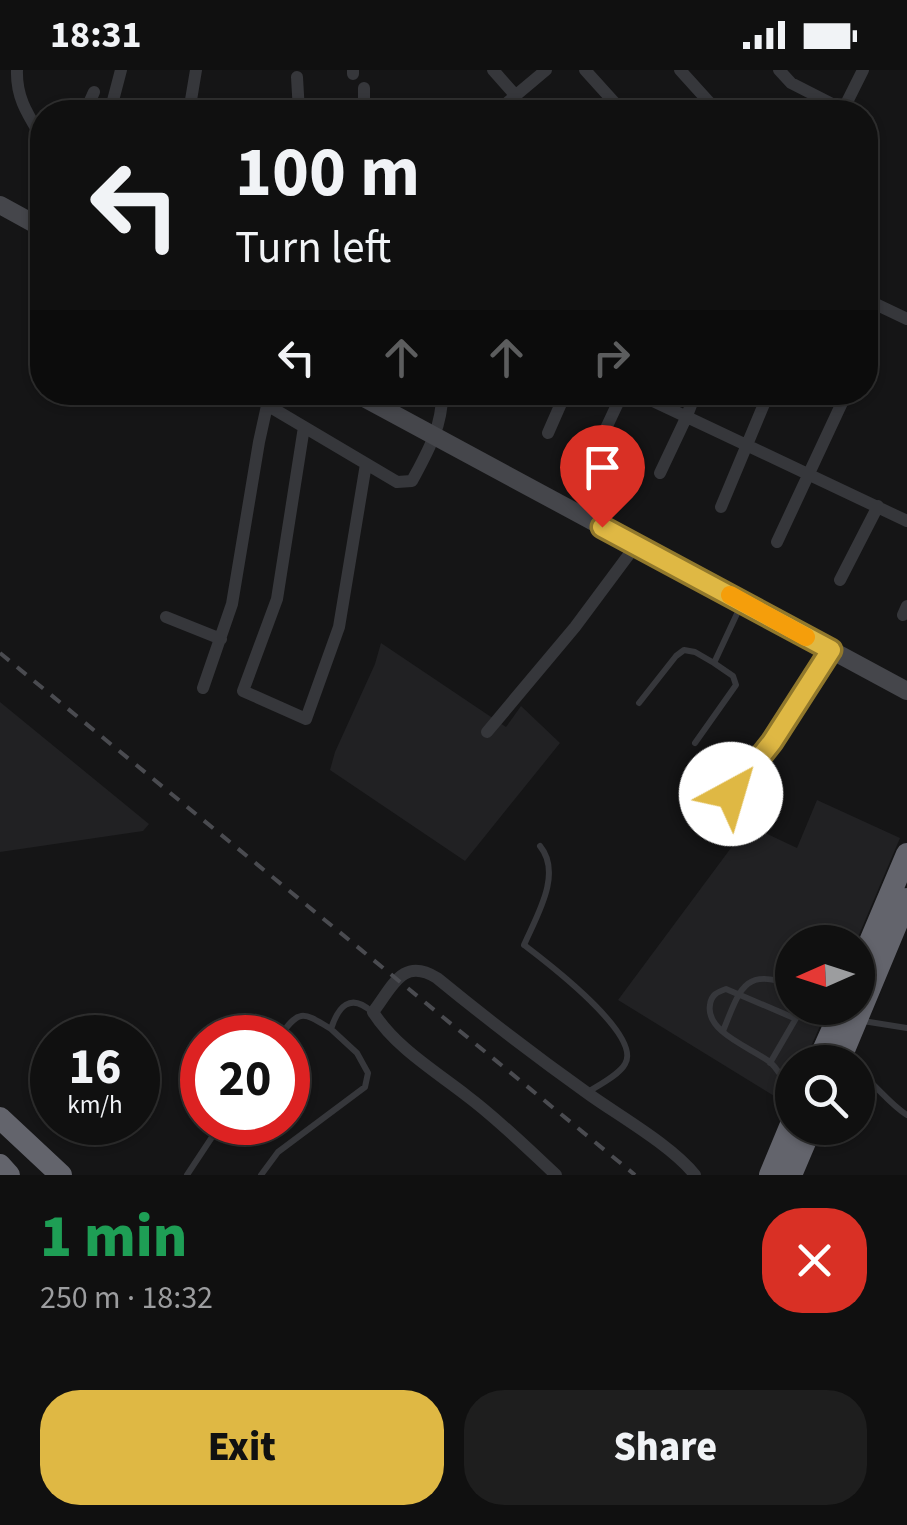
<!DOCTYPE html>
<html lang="en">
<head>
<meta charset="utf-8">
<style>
  :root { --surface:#101010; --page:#1e1e1e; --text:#f1f3f6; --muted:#9c9d9f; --line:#303030; --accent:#dfb844 }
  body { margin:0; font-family:"Source Sans 3",sans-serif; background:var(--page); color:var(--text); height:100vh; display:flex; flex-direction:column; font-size:38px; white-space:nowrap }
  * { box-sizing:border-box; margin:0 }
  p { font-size:32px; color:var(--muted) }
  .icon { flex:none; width:55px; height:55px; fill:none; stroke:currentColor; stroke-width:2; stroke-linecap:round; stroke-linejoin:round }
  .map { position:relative; height:1105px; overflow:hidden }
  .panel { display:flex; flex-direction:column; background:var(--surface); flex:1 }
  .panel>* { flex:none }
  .top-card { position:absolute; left:30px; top:30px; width:848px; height:305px; border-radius:40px; box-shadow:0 2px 8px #0004,0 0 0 2px var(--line); background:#101010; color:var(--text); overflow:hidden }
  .needle { width:65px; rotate:267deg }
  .buttons { position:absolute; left:775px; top:855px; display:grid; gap:20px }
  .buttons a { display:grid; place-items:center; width:100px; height:100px; border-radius:50%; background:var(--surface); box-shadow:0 2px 8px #0004,0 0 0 2px var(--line); font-size:50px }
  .speed { position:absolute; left:30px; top:945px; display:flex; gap:20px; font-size:50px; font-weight:700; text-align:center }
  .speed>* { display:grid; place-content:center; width:130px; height:130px; border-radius:50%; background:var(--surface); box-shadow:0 2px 8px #0004,0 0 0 2px var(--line); line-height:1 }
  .speed small { font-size:25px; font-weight:400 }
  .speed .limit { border:15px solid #d22; background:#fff; color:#111 }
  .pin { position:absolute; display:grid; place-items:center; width:85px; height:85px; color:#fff; margin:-102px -42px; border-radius:50% 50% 50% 0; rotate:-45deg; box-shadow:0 0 10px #0007 }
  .pin .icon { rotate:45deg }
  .me { position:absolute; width:110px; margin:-55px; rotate:39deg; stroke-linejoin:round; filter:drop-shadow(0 0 8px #0008) }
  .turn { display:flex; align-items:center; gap:35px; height:210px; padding:0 40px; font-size:45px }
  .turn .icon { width:130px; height:130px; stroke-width:2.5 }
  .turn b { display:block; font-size:70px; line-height:85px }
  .lanes { display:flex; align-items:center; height:95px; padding:0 40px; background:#0003; justify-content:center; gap:50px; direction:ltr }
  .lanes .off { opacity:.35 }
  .round { display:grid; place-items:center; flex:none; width:105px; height:105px; border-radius:40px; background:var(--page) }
  .overview { display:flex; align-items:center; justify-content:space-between; height:170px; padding:0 40px }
  h1 { font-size:60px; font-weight:800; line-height:75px; color:#1e9e55 }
  .button { display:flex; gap:20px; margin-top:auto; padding:20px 40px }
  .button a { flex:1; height:115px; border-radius:40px; background:var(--accent); color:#111; font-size:40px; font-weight:800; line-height:115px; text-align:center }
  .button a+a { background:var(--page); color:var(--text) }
  .status { display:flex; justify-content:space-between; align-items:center; height:70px; padding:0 50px; background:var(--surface); direction:ltr }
  .status svg { height:28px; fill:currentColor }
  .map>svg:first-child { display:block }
  .built { fill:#212123 }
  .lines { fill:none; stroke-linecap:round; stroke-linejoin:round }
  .lane { stroke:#36373b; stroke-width:6 }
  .street { stroke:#36373b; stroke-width:12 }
  .secondary { stroke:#45464b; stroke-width:18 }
  .highway { stroke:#63646c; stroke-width:22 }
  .rail { stroke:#4a4b50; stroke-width:4; stroke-dasharray:12 10; stroke-linecap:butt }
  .route-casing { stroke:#91782c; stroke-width:25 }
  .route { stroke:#dfb844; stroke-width:18 }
  .slow { stroke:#f59e0b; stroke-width:18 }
</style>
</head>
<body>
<div class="status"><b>18:31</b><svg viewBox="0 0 49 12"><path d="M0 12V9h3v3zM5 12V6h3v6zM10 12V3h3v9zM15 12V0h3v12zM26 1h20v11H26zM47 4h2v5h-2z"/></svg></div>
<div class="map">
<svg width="907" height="1105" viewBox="0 0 907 1105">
  <rect width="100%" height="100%" fill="#151516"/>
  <path class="built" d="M381,573L506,657L521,636L560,673L465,791L330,700L335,682L375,594Z
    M0,632L149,754L143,761L0,782Z
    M817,730L900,768L856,872H792V938H828L804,992H792V1020L787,1034L618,930L748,755L797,778Z"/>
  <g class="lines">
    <path class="lane" d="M639,633L676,586L684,580L695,582L714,593L742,533
      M695,673L736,615L733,606L714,593
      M731,724L772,672L831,581
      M540,776C563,804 536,847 524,875C545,891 643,965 625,994C619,1005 599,1015 588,1022
      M863,951L907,958
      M723,961C739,922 744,895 792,916
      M279,968C299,938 303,942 331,959
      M770,993L802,938
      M858,1002C876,1014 888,1033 907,1045
      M792,1027C786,1016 781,1002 771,993C755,979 705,963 710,935C711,925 717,922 726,919L794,948
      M187,1105L222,1052
      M261,1105L278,1082L365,1017L368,1003L357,983L331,959C338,937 350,922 372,942"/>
    <path class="street" d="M17,0C16,28 28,45 42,68
      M353,0V4
      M493,0L516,26
      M585,0L623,42
      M680,0L718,42
      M779,0L791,13L844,40
      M297,7L299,42
      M85,42L94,22
      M110,42L121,0
      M189,42L196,0
      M364,42V18
      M496,42L546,0
      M842,42L863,0
      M865,229L907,249
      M865,283L866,280
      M423,322L442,333
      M634,322L907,451
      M491,327L493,322
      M267,335L397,412L412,411C427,383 443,356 442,322
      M304,357L277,529L243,621L306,649L339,557L366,394
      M548,363L566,322
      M600,371L623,322
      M660,403L686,348L696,322
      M721,437L769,322
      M777,472L847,322
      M840,510L878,436
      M903,545L907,536
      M166,547L221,569
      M203,618L232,534L259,372L270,322
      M487,662L575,557L636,475
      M556,1105C527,1078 499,1050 467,1026C435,1001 395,977 373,942C392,918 402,886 437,908C487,949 538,988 590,1025C621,1047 672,1076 695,1105"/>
    <path class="secondary" d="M0,135L42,158
      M353,322L907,621"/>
    <path class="highway" d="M858,900L907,784
      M818,992L842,938
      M839,992L907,829
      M0,1048L61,1105
      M0,1095L9,1105
      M770,1105L792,1052
      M791,1105L811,1058"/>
    <path class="rail" d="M0,583L635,1105"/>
  </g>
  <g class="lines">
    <defs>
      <path id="route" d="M602,457L831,580L772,672L731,724"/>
    </defs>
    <use href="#route" class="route-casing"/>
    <use href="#route" class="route"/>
    <path class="slow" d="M730,525L806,567"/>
  </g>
</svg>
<div class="buttons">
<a><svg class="needle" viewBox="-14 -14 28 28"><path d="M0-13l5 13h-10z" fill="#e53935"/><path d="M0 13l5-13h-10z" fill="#9c9d9f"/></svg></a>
<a><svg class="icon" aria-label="search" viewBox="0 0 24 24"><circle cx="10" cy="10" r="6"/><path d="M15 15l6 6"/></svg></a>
</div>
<div class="speed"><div>16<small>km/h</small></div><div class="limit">20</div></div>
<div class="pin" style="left:602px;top:457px;background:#d93025"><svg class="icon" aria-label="arrive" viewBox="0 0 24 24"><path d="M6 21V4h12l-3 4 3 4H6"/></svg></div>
<svg class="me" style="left:731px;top:724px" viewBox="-20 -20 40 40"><circle r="19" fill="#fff"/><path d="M0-13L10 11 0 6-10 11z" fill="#dfb844"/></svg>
<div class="top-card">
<div class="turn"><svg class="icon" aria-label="left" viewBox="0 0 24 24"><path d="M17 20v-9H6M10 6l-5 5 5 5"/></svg><div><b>100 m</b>Turn left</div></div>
<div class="lanes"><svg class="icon" aria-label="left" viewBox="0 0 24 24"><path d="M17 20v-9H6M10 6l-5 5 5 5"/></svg><svg class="icon off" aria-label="ahead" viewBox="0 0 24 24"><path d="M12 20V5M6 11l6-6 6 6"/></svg><svg class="icon off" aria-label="ahead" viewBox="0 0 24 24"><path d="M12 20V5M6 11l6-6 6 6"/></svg><svg class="icon off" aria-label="right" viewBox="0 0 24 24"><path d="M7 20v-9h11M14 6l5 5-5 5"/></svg></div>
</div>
</div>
<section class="panel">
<div class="overview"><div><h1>1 min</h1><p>250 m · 18:32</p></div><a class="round" style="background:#d93025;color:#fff"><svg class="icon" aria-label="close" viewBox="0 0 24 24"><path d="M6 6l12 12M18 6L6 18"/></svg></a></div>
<div class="button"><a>Exit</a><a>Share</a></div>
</section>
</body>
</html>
